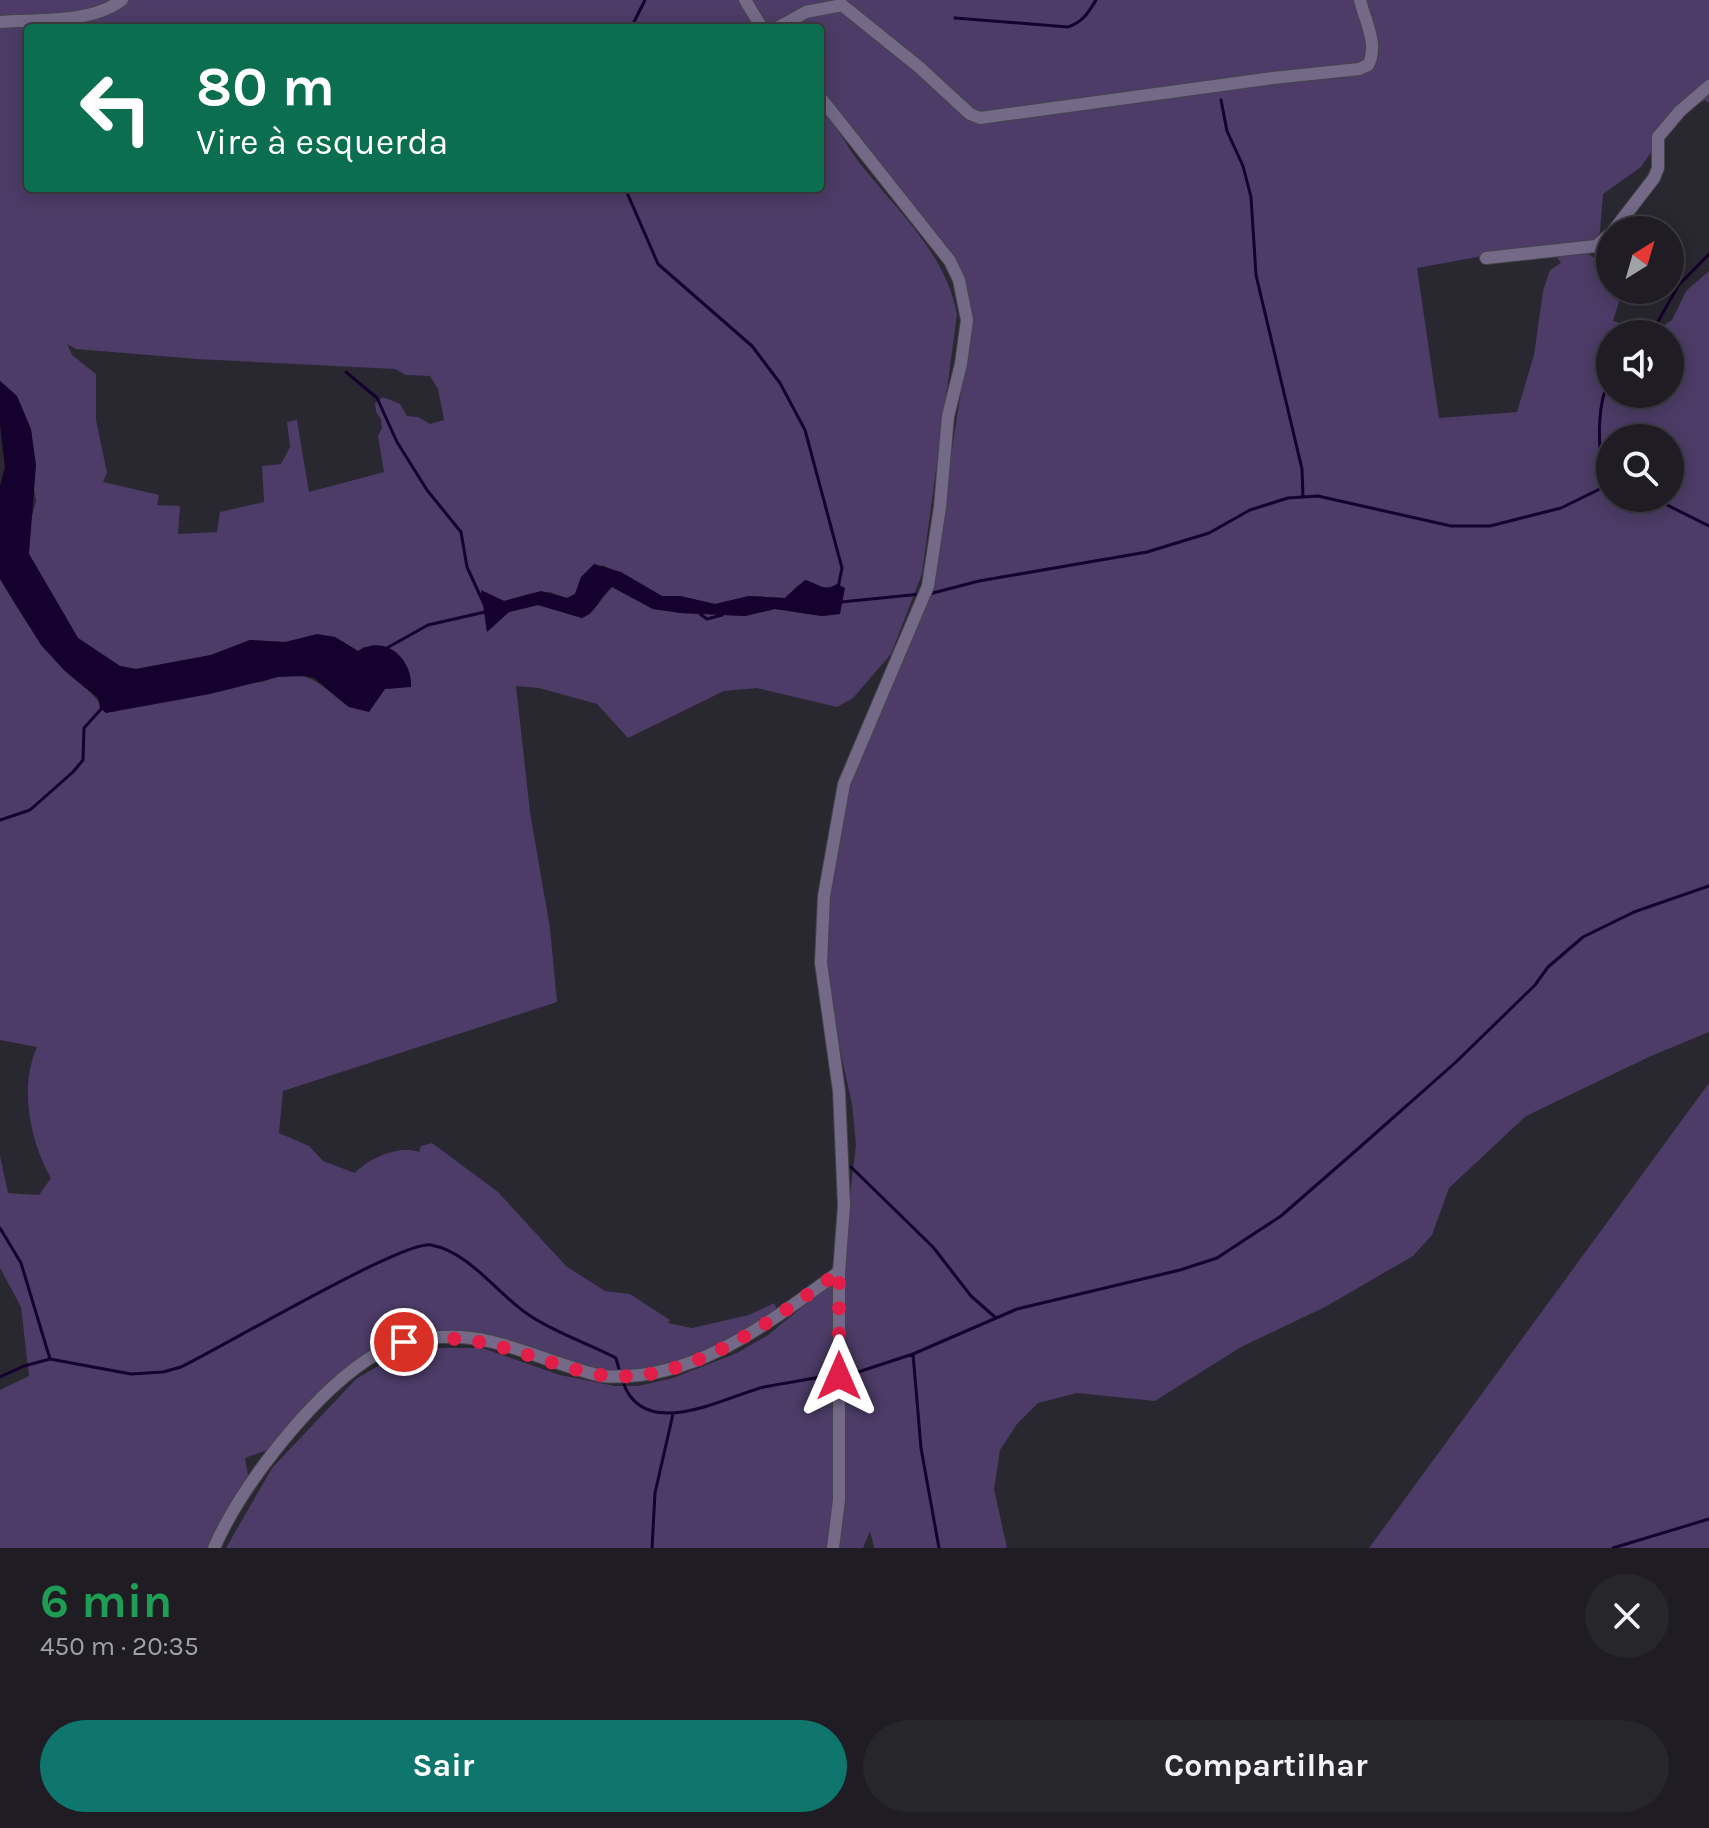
<!DOCTYPE html>
<html lang="pt">
<head>
<meta charset="utf-8">
<style>
  :root { --surface:#1f1d23; --page:#27262b; --text:#f1f3f6; --muted:#a1a2a6; --line:#3c3b41; --accent:#0f766e }
  body { margin:0; font-family:Karla,sans-serif; background:var(--page); color:var(--text); height:100vh; display:flex; flex-direction:column; font-size:30px; white-space:nowrap }
  * { box-sizing:border-box; margin:0 }
  p { font-size:26px; color:var(--muted) }
  .icon { flex:none; width:44px; height:44px; fill:none; stroke:currentColor; stroke-width:2; stroke-linecap:round; stroke-linejoin:round }
  .map { position:relative; height:1548px; overflow:hidden }
  .panel { display:flex; flex-direction:column; background:var(--surface); flex:1 }
  .panel>* { flex:none }
  .hud { position:absolute; left:24px; top:24px; width:800px; height:168px; border-radius:8px; box-shadow:0 4px 20px #0003,0 0 0 2px var(--line); background:#0b6e4f; color:#fff; overflow:hidden }
  .needle { width:52px; rotate:37deg }
  .controls { position:absolute; left:1596px; top:216px; display:grid; gap:16px }
  .controls a { display:grid; place-items:center; width:88px; height:88px; border-radius:50%; background:var(--surface); box-shadow:0 4px 20px #0003,0 0 0 2px var(--line); font-size:40px }
  .pin { position:absolute; display:grid; place-items:center; width:68px; height:68px; color:#fff; margin:-34px; border:4px solid #fff; border-radius:50%; box-shadow:0 2px 8px #0007 }
  .me { position:absolute; width:88px; margin:-44px; rotate:0deg; stroke-linejoin:round; filter:drop-shadow(0 0 6px #0008) }
  .turn { display:flex; align-items:center; gap:28px; height:168px; padding:0 40px; font-size:36px }
  .turn .icon { width:104px; height:104px; stroke-width:2.5 }
  .turn b { display:block; font-size:56px; line-height:68px }
  .round { display:grid; place-items:center; flex:none; width:84px; height:84px; border-radius:42px; background:var(--page) }
  .overview { display:flex; align-items:center; justify-content:space-between; height:136px; padding:0 40px }
  h1 { font-size:48px; font-weight:700; line-height:60px; color:#1e9e55 }
  .primary-button { display:flex; gap:16px; margin-top:auto; padding:16px 40px }
  .primary-button a { flex:1; height:92px; border-radius:48px; background:var(--accent); color:#fff; font-size:32px; font-weight:700; line-height:92px; text-align:center }
  .primary-button a+a { background:var(--page); color:var(--text) }
  .map>svg:first-child { display:block }
  .green { fill:#4c3c67; fill-rule:evenodd }
  .water { fill:#15012d }
  .lines { fill:none; stroke-linecap:round; stroke-linejoin:round }
  .stream { stroke:#15012d; stroke-width:3 }
  .minor-casing { stroke:#45434b; stroke-width:14 }
  .minor { stroke:#746a88; stroke-width:12 }
  .route { stroke:#e11d48; stroke-width:14; stroke-dasharray:0 25.2 }
</style>
</head>
<body>
<div class="map">
<svg width="1709" height="1548" viewBox="0 0 1709 1548">
  <rect width="100%" height="100%" fill="#29272f"/>
  <path class="green" d="M0,0H1709V103L1705,100L1674,119L1641,167L1603,194L1600,232L1586,252L1609,268L1610,290H1619L1620,298L1613,321L1643,329L1660,328L1672,320L1686,291L1709,271V1032L1651,1056L1526,1116L1449,1188L1432,1235L1413,1256L1325,1307L1241,1347L1155,1401L1077,1393L1038,1403L1017,1424L1000,1450L994,1489L1007,1548H874L870,1531L863,1548H226L272,1468L356,1379L390,1359L435,1348H482L560,1375L615,1386H638L673,1378L737,1353L768,1335L813,1298L837,1260L847,1220L856,1145L852,1104L820,960L837,834L858,762L916,627L942,513L966,359V290L843,116L834,125C845,140 854,157 866,171C902,215 947,257 957,315L922,574L891,654L853,698L837,707L757,688L724,691L628,738L597,704L539,688L516,686L530,812L550,928L557,1002L283,1091L279,1133L309,1146L323,1161L355,1173C369,1158 399,1145 419,1152L421,1146L432,1143L498,1192L566,1266L605,1291L630,1294L670,1320L668,1323L692,1328L749,1315L774,1303L778,1312L731,1342L670,1365L617,1374L563,1363L484,1336L384,1348L273,1448L245,1458L249,1481L212,1548H0V1390L29,1376L21,1307L0,1268V1156L8,1193L39,1195L51,1178C30,1142 19,1086 37,1047L0,1040V579C19,611 37,642 62,668C78,684 96,693 106,713L253,682C263,684 268,679 277,677C314,670 322,688 349,707L377,698L385,689L406,687L365,646L358,651L335,637L285,642L250,640L211,655L136,669L120,666L78,638L29,554L28,531L36,501L17,396L0,381ZM28,28H820V188H28ZM1554,252L1561,263L1550,270L1543,291L1534,355L1517,412L1439,418L1417,268L1483,256ZM1610,334H1670V394H1610ZM67,344L76,349L197,359L395,369L406,375L430,376L438,389L444,420L430,424L418,417L407,416L400,404L383,397L375,403L376,412L381,419L382,428L378,436L384,472L309,492L297,420L287,422L290,447L281,464L262,466L264,502L220,512L217,532L178,534L180,506L157,505L159,495L103,482L107,473L96,420V374L72,355ZM1610,438H1670V498H1610ZM603,565L662,596H680L715,604L749,596L785,598L798,585L814,583L821,588L830,589L839,614L822,616L775,609L745,616L681,613L653,609L612,587L590,614L582,618L538,605L509,612L487,631L481,591L504,601L532,593L550,592L567,598L575,594L581,577Z
    M1709,1083V1548H1369Z"/>
  <path class="water" d="M0,381L17,396L31,429L36,465L29,554L78,638L120,666L136,669L211,655L250,640L285,642L317,634L335,637L358,651C386,633 413,660 411,687L385,689L369,712L349,707L314,678L305,676L278,677L210,694L106,713L100,708L98,698L64,670L41,645L0,579V486L5,467L0,425Z
    M594,564L621,572L662,596H680L715,604L749,596L785,598L805,580C819,584 824,592 837,584L845,588L840,614L822,616L775,609L745,616L681,613L653,609L612,587C599,597 598,611 582,618L538,605L509,612L487,632L481,590L504,601L541,591L567,598L575,594L581,577Z"/>
  <g class="lines">
    <path class="stream" d="M955,18L1068,27C1083,22 1088,13 1096,0
      M631,28L645,0
      M1221,100L1227,131L1243,166L1251,197L1256,275L1302,469L1303,497
      M625,188L658,264L752,346L780,383L805,430L842,568L838,588
      M1651,334L1678,286L1709,254
      M346,372L377,398L397,442L427,490L461,532L467,567L484,604
      M1603,485C1600,451 1594,410 1610,378
      M1653,498L1709,526
      M929,594L979,581L1147,552L1209,533L1250,510L1288,498L1318,496L1451,526H1490L1561,508L1610,484
      M841,602L921,594
      M700,614L707,619L722,615
      M385,649L428,625L485,612
      M0,820L30,810L73,772L83,760L84,728L102,708
      M851,1167L933,1247L971,1296L996,1318
      M0,1228L21,1263L50,1359
      M913,1354L921,1448L939,1548
      M852,1374L913,1354L1017,1309L1180,1270L1217,1258L1281,1216L1360,1147L1456,1062L1535,985L1548,967L1583,937L1634,912L1709,886
      M0,1377L24,1366L50,1359L131,1374L163,1372L181,1367C221,1348 403,1240 431,1245C470,1252 498,1295 529,1315C555,1333 588,1343 616,1358L620,1373
      M623,1382C644,1443 725,1397 764,1387C784,1383 806,1380 826,1376
      M652,1548L655,1493L673,1414
      M1613,1548L1709,1519"/>
    <defs>
      <path id="minor" d="M745,0L762,28
        M0,22C39,19 90,24 122,0
        M777,28L806,12L842,5L919,67L970,114L980,118L1273,78L1359,69L1368,65C1379,45 1365,21 1360,0
        M1614,230L1654,178L1658,168V137L1680,111L1709,86
        M1486,258L1596,246L1610,234
        M214,1548C242,1484 317,1388 378,1353C403,1339 432,1336 461,1337C508,1340 556,1366 602,1376C694,1383 769,1322 839,1272L844,1206L839,1091L821,963L824,896L844,784L928,586L940,507L948,416L961,364L967,320L959,280L950,261L820,97
        M833,1548L839,1500V1272"/>
    </defs>
    <use href="#minor" class="minor-casing"/>
    <use href="#minor" class="minor"/>
  </g>
  <g class="lines">
    <path class="route" d="M404,1342C474,1329 516,1354 581,1371C675,1397 768,1323 839,1272V1376"/>
  </g>
</svg>
<div class="controls">
<a><svg class="needle" viewBox="-14 -14 28 28"><path d="M0-13l5 13h-10z" fill="#e53935"/><path d="M0 13l5-13h-10z" fill="#a1a2a6"/></svg></a>
<a><svg class="icon" aria-label="sound" viewBox="0 0 24 24"><path d="M4 9h4l5-4v14l-5-4H4zM17 9q2 3 0 6"/></svg></a>
<a><svg class="icon" aria-label="search" viewBox="0 0 24 24"><circle cx="10" cy="10" r="6"/><path d="M15 15l6 6"/></svg></a>
</div>
<div class="pin" style="left:404px;top:1342px;background:#d93025"><svg class="icon" aria-label="arrive" viewBox="0 0 24 24"><path d="M6 21V4h12l-3 4 3 4H6"/></svg></div>
<svg class="me" style="left:839px;top:1376px" viewBox="-20 -20 40 40"><path d="M0-17L14 15 0 8-14 15z" fill="#e11d48" stroke="#fff" stroke-width="4"/></svg>
<div class="hud">
<div class="turn"><svg class="icon" aria-label="left" viewBox="0 0 24 24"><path d="M17 20v-9H6M10 6l-5 5 5 5"/></svg><div><b>80 m</b>Vire à esquerda</div></div>
</div>
</div>
<section class="panel">
<div class="overview"><div><h1>6 min</h1><p>450 m · 20:35</p></div><a class="round"><svg class="icon" aria-label="close" viewBox="0 0 24 24"><path d="M6 6l12 12M18 6L6 18"/></svg></a></div>
<div class="primary-button"><a>Sair</a><a>Compartilhar</a></div>
</section>
</body>
</html>
